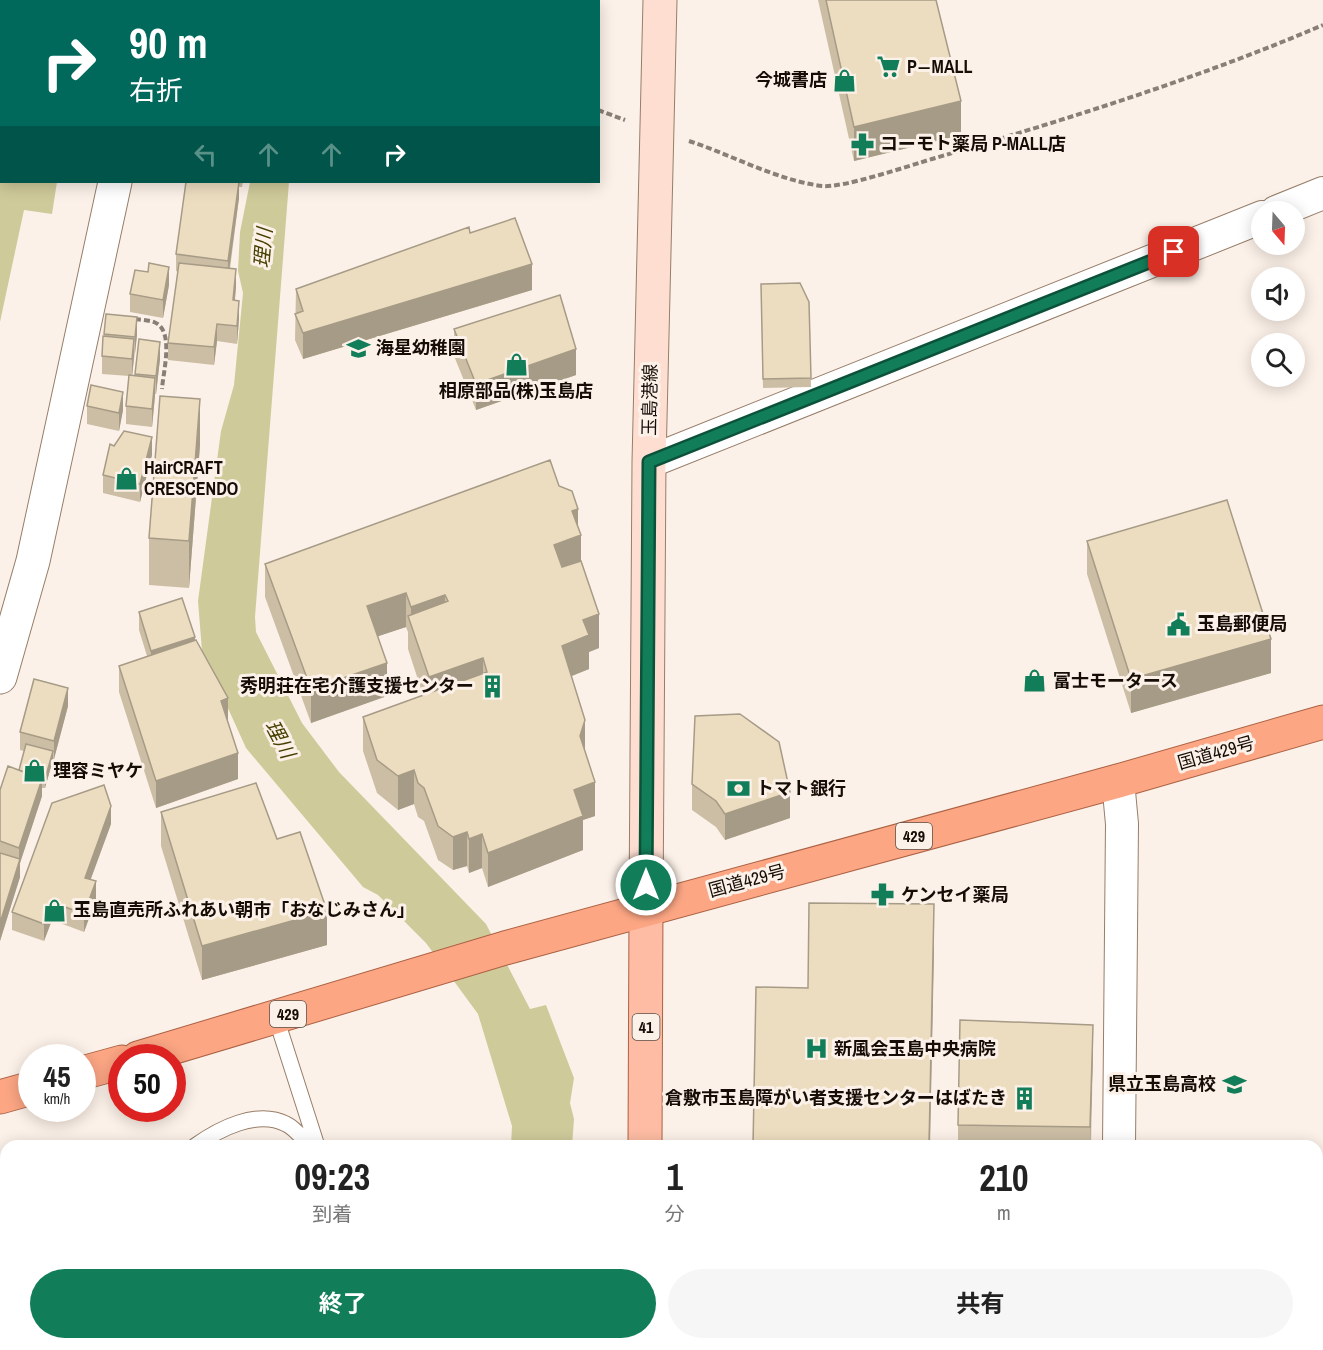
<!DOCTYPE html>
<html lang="ja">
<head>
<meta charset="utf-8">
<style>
  :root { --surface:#fff; --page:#f6f6f6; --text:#222; --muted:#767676; --accent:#127e59 }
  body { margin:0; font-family:"Archivo Narrow","Noto Sans JP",sans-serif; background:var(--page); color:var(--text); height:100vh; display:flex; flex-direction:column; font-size:22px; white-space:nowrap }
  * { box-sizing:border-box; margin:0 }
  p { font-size:20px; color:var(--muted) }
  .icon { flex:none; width:33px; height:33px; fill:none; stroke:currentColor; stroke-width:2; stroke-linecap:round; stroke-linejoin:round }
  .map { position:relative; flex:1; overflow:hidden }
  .details { position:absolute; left:0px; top:1140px; width:1323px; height:210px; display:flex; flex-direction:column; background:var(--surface); border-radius:18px 18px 0 0; box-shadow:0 3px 15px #0003 }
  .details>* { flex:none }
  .guide { position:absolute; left:0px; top:0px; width:600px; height:183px; box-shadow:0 3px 15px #0003; background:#00695c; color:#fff; overflow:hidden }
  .needle { width:39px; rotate:161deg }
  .buttons { position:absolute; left:1251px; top:201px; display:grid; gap:12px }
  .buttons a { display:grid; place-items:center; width:54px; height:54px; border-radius:50%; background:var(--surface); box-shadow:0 3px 15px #0003; font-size:30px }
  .speed { position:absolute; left:18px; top:1044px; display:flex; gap:12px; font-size:30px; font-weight:700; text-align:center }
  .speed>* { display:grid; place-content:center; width:78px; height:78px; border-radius:50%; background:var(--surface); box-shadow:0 3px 15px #0003; line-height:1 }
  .speed small { font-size:15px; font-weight:400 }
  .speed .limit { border:9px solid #d22; background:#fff; color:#111 }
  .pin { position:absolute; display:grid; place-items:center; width:51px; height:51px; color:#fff; margin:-26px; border-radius:12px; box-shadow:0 3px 9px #0006 }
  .me { position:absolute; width:66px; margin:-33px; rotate:0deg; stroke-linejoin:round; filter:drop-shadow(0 0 4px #0008) }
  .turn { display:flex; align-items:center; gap:21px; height:126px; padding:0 30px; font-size:27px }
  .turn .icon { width:78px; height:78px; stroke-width:2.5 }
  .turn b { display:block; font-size:42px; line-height:51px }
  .lanes { display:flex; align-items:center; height:57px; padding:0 30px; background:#0003; justify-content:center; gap:30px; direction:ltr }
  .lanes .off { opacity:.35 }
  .eta { display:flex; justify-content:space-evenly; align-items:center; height:102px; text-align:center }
  .eta b { font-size:36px; font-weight:700; line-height:42px }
  .button { display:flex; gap:12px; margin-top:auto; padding:12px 30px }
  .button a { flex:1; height:69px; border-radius:36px; background:var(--accent); color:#fff; font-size:24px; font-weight:700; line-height:69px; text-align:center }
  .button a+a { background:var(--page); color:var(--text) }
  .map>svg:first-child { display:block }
  .water { fill:#cfca9a }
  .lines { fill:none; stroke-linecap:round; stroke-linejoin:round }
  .service-casing { stroke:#967e69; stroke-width:17 }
  .minor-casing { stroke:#967e69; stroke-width:34 }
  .tertiary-casing { stroke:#967e69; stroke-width:35 }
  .secondary-casing { stroke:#967e69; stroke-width:35 }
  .primary-casing { stroke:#ac6244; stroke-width:35 }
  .trunk-casing { stroke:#ac6244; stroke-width:35 }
  .path { stroke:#897f77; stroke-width:4; stroke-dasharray:6 3; stroke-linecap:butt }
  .service { stroke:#fff; stroke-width:15 }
  .minor { stroke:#fff; stroke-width:32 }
  .tertiary { stroke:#fff; stroke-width:33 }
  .secondary { stroke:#feded1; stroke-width:33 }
  .primary { stroke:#fdbca3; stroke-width:33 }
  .trunk { stroke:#fca684; stroke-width:33 }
  .wall { fill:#ccbea5 }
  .shaded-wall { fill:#a69b86 }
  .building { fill:#edddc0; stroke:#a69b86; stroke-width:1.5 }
  .route-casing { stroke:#0c523a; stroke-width:15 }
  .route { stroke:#127e59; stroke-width:10 }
  .labels { text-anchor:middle; stroke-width:6; stroke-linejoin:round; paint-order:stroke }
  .shield { fill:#fcf1e8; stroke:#5b514a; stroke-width:1.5 }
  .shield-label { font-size:16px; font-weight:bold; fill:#160d06 }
  .poi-label { font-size:18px; font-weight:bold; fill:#160d06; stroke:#fcf1e8; text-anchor:start }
  .street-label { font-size:18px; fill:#160d06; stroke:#fcf1e8 }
  .water-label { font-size:20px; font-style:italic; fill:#463f01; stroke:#fcf1e8 }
</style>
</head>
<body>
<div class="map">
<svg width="1323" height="1350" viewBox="0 0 1323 1350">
  <rect width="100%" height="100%" fill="#fcf1e8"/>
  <path class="water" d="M0,0H63L2,2V182H57L52,214L24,210L0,322Z
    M250,182H289L255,617L256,632L302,723L339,772L486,924L530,1009L546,1005L574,1078L570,1103L574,1119L572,1146H511L512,1126L478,1014L426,943L378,895L363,887L246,748L202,651L198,601L221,431L234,385L243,293L238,271L240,232Z
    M489,1344H549L548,1350H488Z"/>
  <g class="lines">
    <defs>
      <path id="service" d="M276,1018L317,1146
        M195,1146C219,1129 257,1109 286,1124C295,1128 303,1139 310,1146
        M0,1172L6,1178"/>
      <path id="minor" d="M1276,212L1323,193
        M649,462L1262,217
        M1118,781L1122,824L1119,1146
        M1144,1350V1344"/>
      <path id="tertiary" d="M158,2L159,0
        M0,677L33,561L115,182"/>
      <path id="secondary" d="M646,908L649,462L660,0"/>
      <path id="primary" d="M645,1146L646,908
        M638,1350V1344"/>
      <path id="trunk" d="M138,1058L505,948L1118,781L1323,722
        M82,1073L122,1062
        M0,1097L32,1088"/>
    </defs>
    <use href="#service" class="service-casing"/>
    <use href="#minor" class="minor-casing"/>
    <use href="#tertiary" class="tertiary-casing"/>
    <use href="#secondary" class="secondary-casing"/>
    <use href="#primary" class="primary-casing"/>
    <use href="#trunk" class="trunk-casing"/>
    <path class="path" d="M348,0L351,2
      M598,110L625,120
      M689,141C732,155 776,180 822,186C844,188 908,166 932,159C1064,120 1197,79 1323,25
      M135,319C141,320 148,320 154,322C175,330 163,372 162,389"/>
    <use href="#service" class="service"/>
    <use href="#minor" class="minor"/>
    <use href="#tertiary" class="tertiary"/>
    <use href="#secondary" class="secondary"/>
    <use href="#primary" class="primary"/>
    <use href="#trunk" class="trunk"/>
  </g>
  <path class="wall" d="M184,0H218L217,2H184Z
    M818,0H936L961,135L854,161Z
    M186,182H243L242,187H239V198L230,269L236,287L235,300L239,319L237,344L217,341L214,365L168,360V343L178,272L176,271V254Z
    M470,233L532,290L303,359L295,340L296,289Z
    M761,284L809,302L811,387L763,388Z
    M169,285L163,318L130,312V294Z
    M106,314L137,335L132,376H135L139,339L160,359L156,394H155L152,427L126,424V406L129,376L102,374V356Z
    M454,329L576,375L476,410L454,356Z
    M87,406L123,410L119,431L87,424Z
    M200,445L189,588L149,585V538Z
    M114,446L152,455L140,502L103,493V475Z
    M559,486L578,526L581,563L599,648L589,652V669L571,676L595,816L583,820V850L488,887L482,868L469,873L467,866L453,870L438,860L424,821L418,817L414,804L398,810L377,793L363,751V717L423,695L408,649V632L406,627L378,636L387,696L311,723L265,597V564Z
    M1087,541L1271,673L1131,713L1087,574Z
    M139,612L195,641L228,723L238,779L156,808L119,692V666L147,656L139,630Z
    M68,706L54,759H53L45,788H42V796L20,863V877L0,941V790L19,770L24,751L20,750V732Z
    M692,784L790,818L725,840L716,827L692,810Z
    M161,812L277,839L327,945L202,980L161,846Z
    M111,824L90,880L96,899L84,932L52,920L44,941L12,930V912Z
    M1093,1051L1091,1146H958V1125Z
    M200,1344H393V1350H200Z"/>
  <path class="shaded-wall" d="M961,101V135L854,161V127Z
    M600,124V158H598V125Z
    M239,182V198L228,278V261Z
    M532,264V290L303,359V333Z
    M169,267V285L163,318V300Z
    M236,269V287L233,318V300Z
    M239,301V319L237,344V326Z
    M137,317V335L135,354V337Z
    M217,324V341L214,365V347Z
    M134,339V357L132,377V359Z
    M160,342V359L156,394V376Z
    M576,349V375L476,410V384Z
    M155,378V396L152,427V409Z
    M123,392V410L119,431V413Z
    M200,399V445L189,588V541Z
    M152,437V455L140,502V484Z
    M578,509V536L581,535V569L554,579V545L572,511Z
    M406,593V627L367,640V606Z
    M445,595V628L411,624V607Z
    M599,614V648L589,652V669L562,680V646L583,620Z
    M195,637V655L151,668V651Z
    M1271,639V673L1131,713V679Z
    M483,658V692L429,711V677Z
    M387,663V696L311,723V689Z
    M68,688V706L54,759V741Z
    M228,698V724L221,701Z
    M585,720V754L580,736Z
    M53,751V760L45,788V779Z
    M238,753V779L156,808V781Z
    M414,770V804L398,810V776Z
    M42,779V796L20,863V877L0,941V923L19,862V848Z
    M595,782V816L583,820V850L488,887V853L574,790Z
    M790,792V818L725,840V814Z
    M111,806V824L85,895V878Z
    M467,832V866L453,870V837Z
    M482,834V868L469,873V839Z
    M96,881V899L84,932V914Z
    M52,902V920L44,941V924Z
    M934,904V951L930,1146H929Z
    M327,911V945L202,980V946Z
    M1093,1025V1051L1090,1146V1127Z
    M382,1344H393V1350H382Z"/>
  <path class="building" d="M82,0H125V2H82Z
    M826,0H936L961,101L854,127Z
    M186,182H239L228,261L176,254Z
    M515,218L532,264L303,333L295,314L303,311L296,289L469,227L470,233Z
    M149,263L169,267L163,300L130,294L135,270L148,272Z
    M179,263L236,269L233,300L239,301L237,326L217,324L214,347L168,343Z
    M800,283L809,302L811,378L763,379L761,284Z
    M560,295L576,349L476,384L454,329Z
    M106,314L137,317L135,337L104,334Z
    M103,336L134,339L132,359L102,356Z
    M139,339L160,342L156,376L135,374Z
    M129,375L155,378L152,409L126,406Z
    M91,385L123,392L119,413L87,406Z
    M160,396L200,399L189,541L149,538Z
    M124,431L152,437L140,484L103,475L110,444L114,446Z
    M550,460L559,486L572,491L578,509L572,511L581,535L554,545L562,567L581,561L599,614L583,620L589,635L562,646L585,720L580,736L595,782L574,790L583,816L488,853L482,834L469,839L467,832L453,837L438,826L424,788L418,783L414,770L398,776L377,760L363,717L487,672L483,658L429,677L408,616L448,601L445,595L411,607L406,593L367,606L387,663L311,689L265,564Z
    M1227,500L1271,639L1131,679L1087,541Z
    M182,598L195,637L151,651L139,612Z
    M196,640L228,698L221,701L238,753L156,781L119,666Z
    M34,679L68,688L54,741L20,732Z
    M740,714L779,742L790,792L725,814L716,801L692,784L695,716Z
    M26,744L53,751L45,779L19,770Z
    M8,766L42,779L19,848L0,841V790Z
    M256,783L277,839L300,832L327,911L202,946L161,812Z
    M104,785L111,806L85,878L96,881L84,914L52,902L44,924L12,912L52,803Z
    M0,853L20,859L0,923Z
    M809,903L934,904L929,1146H753L756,987L808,988Z
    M960,1020L1093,1025L1090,1127L958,1125Z
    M206,1344H384L386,1350H208Z"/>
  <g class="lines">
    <defs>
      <path id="route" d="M646,885L649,462L1174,252"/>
    </defs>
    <use href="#route" class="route-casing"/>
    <use href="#route" class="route"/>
  </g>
  <defs>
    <symbol id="supermarket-bare" viewBox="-9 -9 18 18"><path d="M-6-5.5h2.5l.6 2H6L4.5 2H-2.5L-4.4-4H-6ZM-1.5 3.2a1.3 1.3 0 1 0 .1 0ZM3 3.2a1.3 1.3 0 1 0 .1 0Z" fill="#127e59" stroke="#fcf1e8" stroke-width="2.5" paint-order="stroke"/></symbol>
    <symbol id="shop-bare" viewBox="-9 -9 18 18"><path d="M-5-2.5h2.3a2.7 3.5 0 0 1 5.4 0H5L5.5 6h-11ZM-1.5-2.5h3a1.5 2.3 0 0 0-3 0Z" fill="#127e59" stroke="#fcf1e8" stroke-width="2.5" paint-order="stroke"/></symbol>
    <symbol id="pharmacy-bare" viewBox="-9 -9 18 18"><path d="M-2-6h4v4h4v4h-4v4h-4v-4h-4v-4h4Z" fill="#127e59" stroke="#fcf1e8" stroke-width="2.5" paint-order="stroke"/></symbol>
    <symbol id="school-bare" viewBox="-9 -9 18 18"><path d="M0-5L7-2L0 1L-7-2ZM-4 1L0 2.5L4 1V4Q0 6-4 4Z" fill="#127e59" stroke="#fcf1e8" stroke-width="2.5" paint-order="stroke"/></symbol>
    <symbol id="civic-bare" viewBox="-9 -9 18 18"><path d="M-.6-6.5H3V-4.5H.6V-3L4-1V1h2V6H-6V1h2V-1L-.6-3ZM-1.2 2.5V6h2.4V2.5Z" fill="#127e59" stroke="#fcf1e8" stroke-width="2.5" paint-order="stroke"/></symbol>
    <symbol id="building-bare" viewBox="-9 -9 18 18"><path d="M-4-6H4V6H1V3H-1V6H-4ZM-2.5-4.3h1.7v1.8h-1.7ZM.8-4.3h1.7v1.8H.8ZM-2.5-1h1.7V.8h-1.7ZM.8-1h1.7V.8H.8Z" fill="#127e59" stroke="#fcf1e8" stroke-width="2.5" paint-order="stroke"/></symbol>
    <symbol id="bank-bare" viewBox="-9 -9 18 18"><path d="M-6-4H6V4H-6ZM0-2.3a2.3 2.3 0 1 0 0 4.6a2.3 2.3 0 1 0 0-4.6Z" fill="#127e59" stroke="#fcf1e8" stroke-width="2.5" paint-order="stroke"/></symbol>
    <symbol id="hospital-bare" viewBox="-9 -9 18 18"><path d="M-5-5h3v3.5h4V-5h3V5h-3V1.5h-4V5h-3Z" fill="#127e59" stroke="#fcf1e8" stroke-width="2.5" paint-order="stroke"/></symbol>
  </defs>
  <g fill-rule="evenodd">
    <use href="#supermarket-bare" x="872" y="50" width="33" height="33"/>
    <use href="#shop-bare" x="828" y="64" width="33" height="33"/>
    <use href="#pharmacy-bare" x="846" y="128" width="33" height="33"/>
    <use href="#school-bare" x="342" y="332" width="33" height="33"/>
    <use href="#shop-bare" x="500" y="348" width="33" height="33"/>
    <use href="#shop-bare" x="110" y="462" width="33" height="33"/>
    <use href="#civic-bare" x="1162" y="608" width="33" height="33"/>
    <use href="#shop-bare" x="1018" y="664" width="33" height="33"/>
    <use href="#building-bare" x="476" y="670" width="33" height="33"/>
    <use href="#shop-bare" x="18" y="754" width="33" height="33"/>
    <use href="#bank-bare" x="722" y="772" width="33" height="33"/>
    <use href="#pharmacy-bare" x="866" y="878" width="33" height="33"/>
    <use href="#shop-bare" x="38" y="894" width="33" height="33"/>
    <use href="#hospital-bare" x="800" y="1032" width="33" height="33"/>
    <use href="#school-bare" x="1218" y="1068" width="33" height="33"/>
    <use href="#building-bare" x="1008" y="1082" width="33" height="33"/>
  </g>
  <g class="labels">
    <g class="shield">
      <rect x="896" y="823" width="36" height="26" rx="4.5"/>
      <rect x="270" y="1001" width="36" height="26" rx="4.5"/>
      <rect x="632.5" y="1014" width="27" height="26" rx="4.5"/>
    </g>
    <g class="shield-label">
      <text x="914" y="842">429</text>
      <text x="288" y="1020">429</text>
      <text x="646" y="1033">41</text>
    </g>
    <g class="poi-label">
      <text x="907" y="73">P―MALL</text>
      <text x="827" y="86" text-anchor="end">今城書店</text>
      <text x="880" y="150">コーモト薬局 P-MALL店</text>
      <text x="376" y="354">海星幼稚園</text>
      <text x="516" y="397" text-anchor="middle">相原部品(株)玉島店</text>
      <text x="144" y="474">HairCRAFT<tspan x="144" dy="21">CRESCENDO</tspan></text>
      <text x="1197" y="630">玉島郵便局</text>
      <text x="1053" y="687">富士モータース</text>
      <text x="474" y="692" text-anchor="end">秀明荘在宅介護支援センター</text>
      <text x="53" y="777">理容ミヤケ</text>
      <text x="756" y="795">トマト銀行</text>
      <text x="901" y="901">ケンセイ薬局</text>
      <text x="73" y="916">玉島直売所ふれあい朝市「おなじみさん」</text>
      <text x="834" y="1055">新風会玉島中央病院</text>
      <text x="1216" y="1090" text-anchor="end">県立玉島高校</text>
      <text x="1007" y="1104" text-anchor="end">倉敷市玉島障がい者支援センターはばたき</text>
    </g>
    <g class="street-label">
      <text transform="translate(650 400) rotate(-89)" y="6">玉島港線</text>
      <text transform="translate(1216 753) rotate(-16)" y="6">国道429号</text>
      <text transform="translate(747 881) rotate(-15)" y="6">国道429号</text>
    </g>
    <g class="water-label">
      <text transform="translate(263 248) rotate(-85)" y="7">理川</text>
      <text transform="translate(280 739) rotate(62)" y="7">理川</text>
    </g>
  </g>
</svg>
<div class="buttons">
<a><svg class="needle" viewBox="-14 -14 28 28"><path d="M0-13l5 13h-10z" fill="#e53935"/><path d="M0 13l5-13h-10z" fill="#767676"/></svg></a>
<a><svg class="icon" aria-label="sound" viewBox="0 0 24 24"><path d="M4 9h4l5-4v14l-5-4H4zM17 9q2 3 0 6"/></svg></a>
<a><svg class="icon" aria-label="search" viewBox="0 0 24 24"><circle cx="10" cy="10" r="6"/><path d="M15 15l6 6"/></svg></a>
</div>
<div class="speed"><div>45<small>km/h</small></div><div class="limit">50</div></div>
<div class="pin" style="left:1174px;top:252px;background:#d93025"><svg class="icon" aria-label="arrive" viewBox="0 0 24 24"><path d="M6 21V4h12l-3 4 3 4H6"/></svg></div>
<svg class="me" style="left:646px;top:885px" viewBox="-20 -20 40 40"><circle r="17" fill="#127e59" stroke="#fff" stroke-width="3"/><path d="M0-11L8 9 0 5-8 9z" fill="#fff"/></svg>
<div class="guide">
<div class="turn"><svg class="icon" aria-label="right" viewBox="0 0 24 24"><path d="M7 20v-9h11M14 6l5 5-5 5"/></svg><div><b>90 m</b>右折</div></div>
<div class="lanes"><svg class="icon off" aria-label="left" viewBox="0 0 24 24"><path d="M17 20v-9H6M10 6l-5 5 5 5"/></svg><svg class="icon off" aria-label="ahead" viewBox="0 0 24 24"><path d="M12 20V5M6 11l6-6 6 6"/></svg><svg class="icon off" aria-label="ahead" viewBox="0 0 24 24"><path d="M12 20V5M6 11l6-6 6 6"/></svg><svg class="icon" aria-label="right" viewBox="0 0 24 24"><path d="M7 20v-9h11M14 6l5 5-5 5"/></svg></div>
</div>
<section class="details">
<div class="eta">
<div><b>09:23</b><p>到着</p></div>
<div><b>1</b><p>分</p></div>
<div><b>210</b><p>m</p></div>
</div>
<div class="button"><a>終了</a><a>共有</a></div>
</section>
</div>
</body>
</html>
